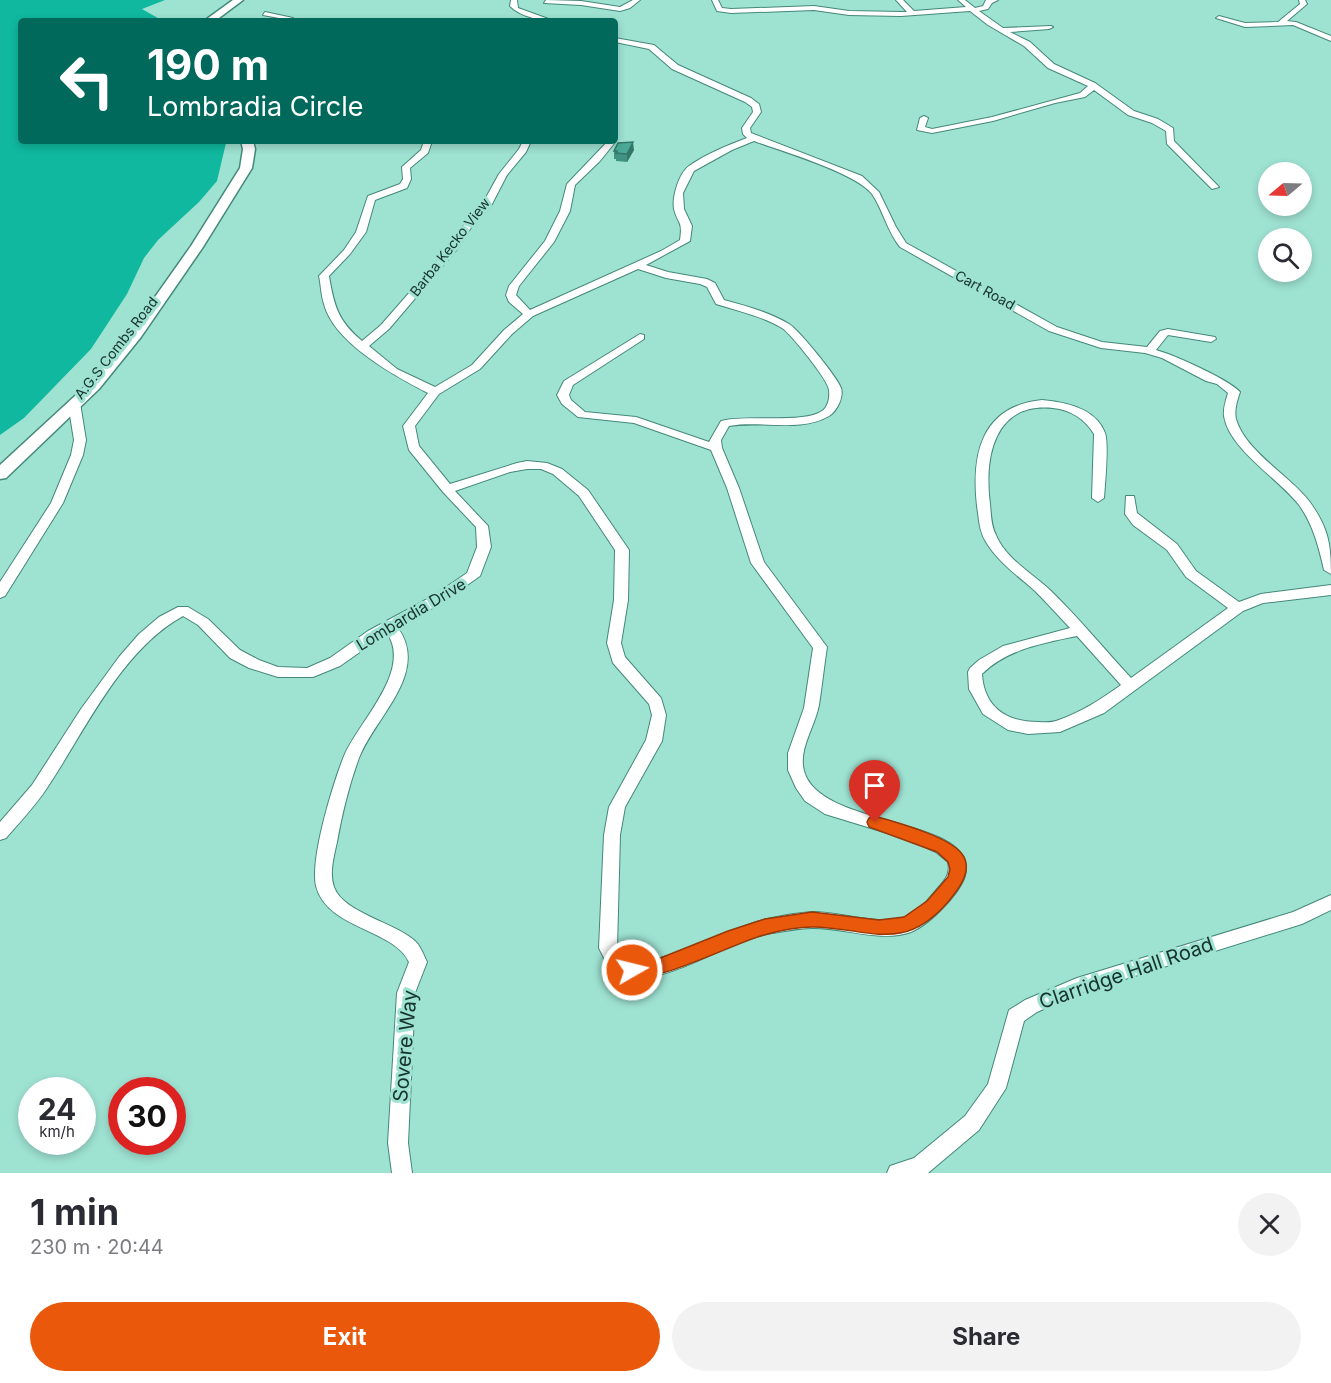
<!DOCTYPE html>
<html lang="en">
<head>
<meta charset="utf-8">
<style>
  :root { --surface:#fff; --page:#f2f2f3; --text:#2b2b33; --muted:#7c7c81; --accent:#ea580c }
  body { margin:0; font-family:Inter,sans-serif; background:var(--page); color:var(--text); height:100vh; display:flex; flex-direction:column; font-size:22px; white-space:nowrap }
  * { box-sizing:border-box; margin:0 }
  p { font-size:20px; color:var(--muted) }
  .icon { flex:none; width:33px; height:33px; fill:none; stroke:currentColor; stroke-width:2; stroke-linecap:round; stroke-linejoin:round }
  .map { position:relative; height:1173px; overflow:hidden }
  .panel { display:flex; flex-direction:column; background:var(--surface); flex:1 }
  .panel>* { flex:none }
  .top-card { position:absolute; left:18px; top:18px; width:600px; height:126px; border-radius:6px; box-shadow:0 3px 9px #0003; background:#00695c; color:#fff; overflow:hidden }
  .needle { width:39px; rotate:251deg }
  .tools { position:absolute; left:1258px; top:162px; display:grid; gap:12px }
  .tools a { display:grid; place-items:center; width:54px; height:54px; border-radius:50%; background:var(--surface); box-shadow:0 3px 9px #0003; font-size:30px }
  .speed { position:absolute; left:18px; top:1077px; display:flex; gap:12px; font-size:30px; font-weight:700; text-align:center }
  .speed>* { display:grid; place-content:center; width:78px; height:78px; border-radius:50%; background:var(--surface); box-shadow:0 3px 9px #0003; line-height:1 }
  .speed small { font-size:15px; font-weight:400 }
  .speed .limit { border:9px solid #d22; background:#fff; color:#111 }
  .pin { position:absolute; display:grid; place-items:center; width:51px; height:51px; color:#fff; margin:-62px -26px; border-radius:50% 50% 50% 0; rotate:-45deg; box-shadow:0 0 6px #0007 }
  .pin .icon { rotate:45deg }
  .me { position:absolute; width:66px; margin:-33px; rotate:82deg; stroke-linejoin:round; filter:drop-shadow(0 0 4px #0008) }
  .turn { display:flex; align-items:center; gap:21px; height:126px; padding:0 30px; font-size:27px }
  .turn .icon { width:78px; height:78px; stroke-width:2.5 }
  .turn b { display:block; font-size:42px; line-height:51px }
  .round { display:grid; place-items:center; flex:none; width:63px; height:63px; border-radius:32px; background:var(--page) }
  .headline { display:flex; align-items:center; justify-content:space-between; height:102px; padding:0 30px }
  h1 { font-size:36px; font-weight:700; line-height:45px }
  .action { display:flex; gap:12px; margin-top:auto; padding:12px 30px }
  .action a { flex:1; height:69px; border-radius:36px; background:var(--accent); color:#fff; font-size:24px; font-weight:700; line-height:69px; text-align:center }
  .action a+a { background:var(--page); color:var(--text) }
  .map>svg:first-child { display:block }
  .water { fill:#10b89f }
  .lines { fill:none; stroke-linecap:round; stroke-linejoin:round }
  .minor-casing { stroke:#448879; stroke-width:2 }
  .major-casing { stroke:#448879; stroke-width:3 }
  .minor { fill:#fff; fill-rule:evenodd }
  .major { fill:#fff; fill-rule:evenodd }
  .wall { fill:#409282 }
  .shaded-wall { fill:#34776a }
  .building { fill:#4aaa97; stroke:#34776a; stroke-width:1.5 }
  .route { fill:#ea580c; stroke:#983908; stroke-width:1.5 }
  .labels { text-anchor:middle; stroke-width:6; stroke-linejoin:round; paint-order:stroke }
  .far-street-label { font-size:14px; fill:#17332d; stroke:#9ee2d2 }
  .street-label { font-size:16px; fill:#17332d; stroke:#9ee2d2 }
  .near-street-label { font-size:20px; fill:#17332d; stroke:#9ee2d2 }
</style>
</head>
<body>
<div class="map">
<svg width="1331" height="1173" viewBox="0 0 1331 1173">
  <rect width="100%" height="100%" fill="#9ee2d2"/>
  <path class="water" d="M0,0H165L142,9L163,21H21V141H225L226,143L217,181L199,202L158,240L144,258L127,294L91,349L24,418L0,435Z"/>
  <g class="lines">
    <defs>
      <path id="minor" d="M511,0H517L518,8L554,21C541,21 519,16 510,6Z
        M546,0L581,1L620,7L633,0H640L630,8L620,11L581,5L544,3Z
        M712,0H718L722,8L731,9L814,6L849,11L901,12H907L896,0H903L914,11L966,7L958,0H965L975,8L983,6L986,0H998L992,3L988,9L979,11L1003,28L1051,26L1053,27L1049,29L1010,32L1030,42L1054,64L1095,83L1134,111L1158,119L1173,128L1174,141L1219,187L1212,189L1167,144L1166,131L1152,123L1128,115L1094,90L1085,97L1055,103L993,121L932,133L917,130L920,118L924,116L928,118L925,127L932,129L992,117L1080,93L1088,86L1048,68L1024,46L988,25L970,11L901,16L849,15L814,10L731,13L717,11Z
        M1299,0H1305L1307,4L1287,21L1296,22L1331,36V41L1293,25L1245,27L1216,18L1219,16L1245,23L1278,22L1300,4Z
        M265,12L293,18L295,21L263,15Z
        M615,38L654,45L678,65L751,98L759,104L761,112L750,128L751,133L862,176L879,192L896,227L906,243L1057,327L1102,342L1147,347L1160,331L1168,329L1215,337L1216,339L1211,342L1168,335L1156,350C1174,355 1228,379 1240,392C1237,401 1234,410 1236,419C1245,451 1289,475 1309,501C1328,527 1331,543 1331,574L1324,570C1319,548 1313,524 1299,505C1279,479 1229,449 1224,416C1223,408 1226,400 1228,393L1217,384L1206,381L1162,358L1145,353L1101,348L1049,331L900,247C887,231 883,210 872,194C856,173 781,151 754,141L732,150L694,171L683,193L684,209L692,226L690,241L646,265L668,272L707,279L715,283L724,300C746,306 769,312 789,324C799,330 837,377 841,388C844,397 837,411 829,416C800,433 761,420 729,426L721,440L722,448L739,488L764,562L827,647C824,666 822,686 819,705C815,727 798,749 804,771C819,827 968,817 966,869C966,889 929,925 911,932C880,943 843,927 812,928C797,928 781,932 767,934C724,943 676,979 634,978C625,978 616,971 609,968L599,948L604,835L609,807L646,740L652,715L649,704L613,663L607,643L614,600L615,550L579,496L553,474L541,469H527L510,472L455,491L488,526L491,547L480,576L443,602L398,628C430,673 375,717 359,758C349,785 342,814 337,842C334,856 329,873 334,887C343,913 397,923 416,942C421,947 424,956 427,962L415,993L408,1143L412,1173H392L388,1143L397,993L409,962C394,929 327,929 316,886C310,858 333,784 344,756C358,722 413,671 387,633L340,666L313,677H278L249,668L230,658L198,625L183,616C121,650 85,731 47,788C35,806 20,822 6,838L0,840V822L32,785L81,709L119,657L139,634L159,617L178,607H188L208,619L240,650L259,660L278,667L307,668L330,658L368,631L433,596L467,573L477,547L476,527L443,492L409,450L403,426L428,393C395,376 334,343 324,304C321,295 321,285 319,276L344,250L356,232L368,196L400,184L403,179L402,167L421,150L424,141H432L428,153L410,168L411,179L407,188L375,200L366,232L350,254L329,276C334,306 338,321 362,341L381,325L451,245L465,223L483,203L499,174L519,149L523,141H531L526,152L507,175L492,204L472,226L458,248L389,329L369,346L397,369L435,387L472,365L504,330L523,314L509,302L506,295L509,286L545,241L560,211L567,184L608,141L615,139L616,141L600,161L575,185L570,211L554,242L519,286L516,295L530,310L661,251L680,240C683,220 678,225 674,209C672,197 679,173 689,166C706,154 728,145 747,138L743,134L742,128L753,112L752,107L745,102L672,69L649,49L615,42ZM638,269L666,278L700,284L707,287L716,304C738,311 762,316 782,328C791,334 828,380 829,390C830,398 828,407 822,411C803,424 747,414 721,421L709,442L636,417L585,412L571,400L569,395L573,385L644,339V335L640,334L564,381L557,395L562,404L578,417L634,423L711,450L727,488L751,563L813,648L804,708L788,753V770L796,788L805,801L825,814L910,840L936,852L948,862C951,874 945,880 937,889C929,899 915,915 903,918C873,925 842,912 812,912C797,913 781,916 767,919C732,926 661,966 633,962C625,960 620,954 617,948L620,835L625,807L662,741L666,715L661,698L625,657L621,643L628,600L629,550L588,490L562,469L547,463L527,461L517,463L450,484L419,446L415,426L439,394L480,369L512,334L533,316Z
        M74,400L80,403L86,440L83,455L63,503L5,596L0,598V582L51,503L71,455L74,440L68,403Z
        M1042,400C1065,402 1096,408 1105,433C1109,444 1105,484 1104,498L1098,502L1092,498L1094,434C1085,419 1071,410 1053,408C994,402 984,457 990,504C991,514 991,526 996,535C1005,558 1033,574 1050,590C1079,618 1104,649 1131,678L1228,608L1186,577L1167,550L1133,525L1125,514L1126,496H1134L1137,513L1177,544L1196,571L1239,602L1261,594L1331,585V595L1263,603L1243,611L1104,713L1060,732L1028,734L1008,730L983,714L969,689L968,672L970,668L979,660L1003,646L1070,628C1058,615 1047,603 1035,591C1018,576 998,562 986,542C979,531 979,518 977,506C971,453 982,406 1042,400ZM1077,636L1121,685C1100,700 1080,713 1056,721C1050,723 1044,722 1038,722C1005,722 984,706 982,674C1007,649 1044,643 1077,636Z
        M1331,895V910L1302,924L1080,993L1037,1012L1024,1021L1006,1088L979,1130L928,1173H887L890,1166L914,1158L965,1116L988,1084L1009,1010L1025,1000L1077,978L1293,912Z"/>
      <path id="major" d="M233,0H243L215,21H204Z
        M241,141H253L255,149L252,168L203,247L141,337L99,389L6,478L0,479V465L89,383L131,331L191,246L240,168L243,149Z"/>
    </defs>
    <use href="#minor" class="minor-casing"/>
    <use href="#major" class="major-casing"/>
    <use href="#minor" class="minor"/>
    <use href="#major" class="major"/>
  </g>
  <path class="wall" d="M634,150L627,162L616,161V159H614V151Z"/>
  <path class="shaded-wall" d="M633,142L634,150L627,162V154Z"/>
  <path class="building" d="M633,142L627,154L616,153L617,151H614L618,143Z"/>
  <path class="route" d="M875,816C897,823 949,836 962,854C967,860 967,869 965,875C962,886 955,893 948,902C903,954 870,928 813,927C798,927 778,931 764,935C731,944 654,986 625,976L623,970L625,964L658,959L728,931L765,919L812,912L879,920L904,917L927,901L948,877L950,869L948,862L937,852L869,827L867,822L869,818Z"/>
  <g class="labels">
    <g class="far-street-label">
      <text transform="translate(450 247) rotate(-52)" y="5">Barba Kecko View</text>
      <text transform="translate(985 290) rotate(29)" y="5">Cart Road</text>
      <text transform="translate(116 348) rotate(-52)" y="5">A.G.S Combs Road</text>
    </g>
    <g class="street-label">
      <text transform="translate(411 614) rotate(-31)" y="6">Lombardia Drive</text>
    </g>
    <g class="near-street-label">
      <text transform="translate(1126 973) rotate(-19)" y="7">Clarridge Hall Road</text>
      <text transform="translate(405 1046) rotate(-85)" y="7">Sovere Way</text>
    </g>
  </g>
</svg>
<div class="tools">
<a><svg class="needle" viewBox="-14 -14 28 28"><path d="M0-13l5 13h-10z" fill="#e53935"/><path d="M0 13l5-13h-10z" fill="#7c7c81"/></svg></a>
<a><svg class="icon" aria-label="search" viewBox="0 0 24 24"><circle cx="10" cy="10" r="6"/><path d="M15 15l6 6"/></svg></a>
</div>
<div class="speed"><div>24<small>km/h</small></div><div class="limit">30</div></div>
<div class="pin" style="left:875px;top:822px;background:#d93025"><svg class="icon" aria-label="arrive" viewBox="0 0 24 24"><path d="M6 21V4h12l-3 4 3 4H6"/></svg></div>
<svg class="me" style="left:632px;top:970px" viewBox="-20 -20 40 40"><circle r="17" fill="#ea580c" stroke="#fff" stroke-width="3"/><path d="M0-11L8 9 0 5-8 9z" fill="#fff"/></svg>
<div class="top-card">
<div class="turn"><svg class="icon" aria-label="left" viewBox="0 0 24 24"><path d="M17 20v-9H6M10 6l-5 5 5 5"/></svg><div><b>190 m</b>Lombradia Circle</div></div>
</div>
</div>
<section class="panel">
<div class="headline"><div><h1>1 min</h1><p>230 m · 20:44</p></div><a class="round"><svg class="icon" aria-label="close" viewBox="0 0 24 24"><path d="M6 6l12 12M18 6L6 18"/></svg></a></div>
<div class="action"><a>Exit</a><a>Share</a></div>
</section>
</body>
</html>
